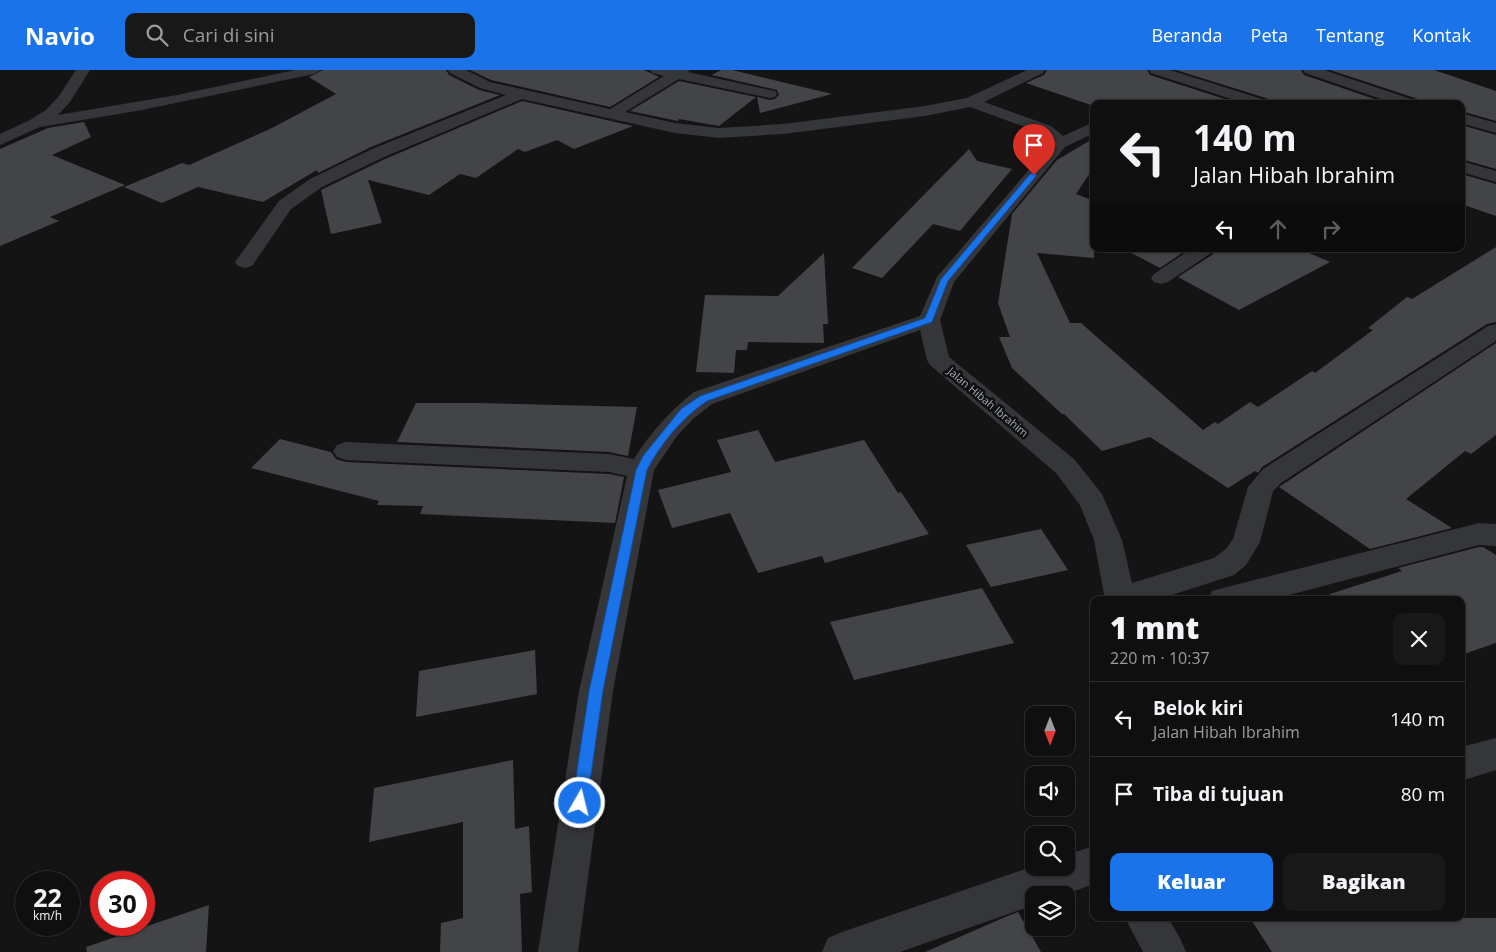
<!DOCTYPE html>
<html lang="id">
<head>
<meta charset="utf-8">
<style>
  :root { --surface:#0f0f10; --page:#181819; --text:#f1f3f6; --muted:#9b9c9f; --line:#2f2f30; --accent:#1a73e8 }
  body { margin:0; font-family:"Open Sans",sans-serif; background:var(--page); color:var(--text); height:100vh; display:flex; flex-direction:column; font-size:19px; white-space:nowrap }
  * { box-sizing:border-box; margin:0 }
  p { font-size:16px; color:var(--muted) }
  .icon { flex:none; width:28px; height:28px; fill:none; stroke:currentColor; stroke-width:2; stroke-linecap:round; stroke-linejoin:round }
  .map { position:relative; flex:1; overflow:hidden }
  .panel { position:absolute; left:1090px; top:526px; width:375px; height:325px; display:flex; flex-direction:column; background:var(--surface); border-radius:10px; box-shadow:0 1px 4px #0004,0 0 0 1px var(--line) }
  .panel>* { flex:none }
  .banner { position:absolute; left:1090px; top:30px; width:375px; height:152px; border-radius:10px; box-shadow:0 1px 4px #0004,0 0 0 1px var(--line); background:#0f0f10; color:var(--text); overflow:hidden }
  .needle { width:32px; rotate:180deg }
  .buttons { position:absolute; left:1025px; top:636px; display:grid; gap:10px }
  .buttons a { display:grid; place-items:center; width:50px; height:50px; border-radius:10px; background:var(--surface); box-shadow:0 1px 4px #0004,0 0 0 1px var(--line); font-size:25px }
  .speed { position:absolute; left:15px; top:801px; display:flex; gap:10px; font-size:25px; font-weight:700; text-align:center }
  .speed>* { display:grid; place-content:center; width:65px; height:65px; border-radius:50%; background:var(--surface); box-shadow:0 1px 4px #0004,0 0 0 1px var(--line); line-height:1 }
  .speed small { font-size:12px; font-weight:400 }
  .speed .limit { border:8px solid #d22; background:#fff; color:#111 }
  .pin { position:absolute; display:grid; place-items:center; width:42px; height:42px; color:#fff; margin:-51px -21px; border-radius:50% 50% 50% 0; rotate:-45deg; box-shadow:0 0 5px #0007 }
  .pin .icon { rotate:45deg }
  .me { position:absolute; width:55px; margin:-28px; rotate:8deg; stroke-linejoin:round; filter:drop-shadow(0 0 4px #0008) }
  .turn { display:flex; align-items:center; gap:18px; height:105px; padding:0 20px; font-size:22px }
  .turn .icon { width:65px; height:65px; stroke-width:2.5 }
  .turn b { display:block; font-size:35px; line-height:42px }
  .lanes { display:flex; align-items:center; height:48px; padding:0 20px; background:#0003; justify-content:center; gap:25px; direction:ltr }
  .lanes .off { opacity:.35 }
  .round { display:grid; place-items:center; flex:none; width:52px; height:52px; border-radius:10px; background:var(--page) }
  .headline { display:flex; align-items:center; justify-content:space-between; height:85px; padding:0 20px }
  h1 { font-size:30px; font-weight:800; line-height:38px }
  .primary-button { display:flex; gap:10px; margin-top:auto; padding:10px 20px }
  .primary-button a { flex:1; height:58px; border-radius:10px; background:var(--accent); color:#fff; font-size:20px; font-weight:800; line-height:58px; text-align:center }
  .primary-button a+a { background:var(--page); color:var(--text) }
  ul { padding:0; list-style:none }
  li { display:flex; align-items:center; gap:15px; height:75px; padding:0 20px; border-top:1px solid var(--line) }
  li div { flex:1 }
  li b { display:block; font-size:19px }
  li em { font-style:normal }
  header { display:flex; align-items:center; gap:30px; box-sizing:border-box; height:70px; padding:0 25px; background:var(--accent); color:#fff }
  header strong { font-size:24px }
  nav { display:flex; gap:28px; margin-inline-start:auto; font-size:18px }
  .search { width:350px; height:45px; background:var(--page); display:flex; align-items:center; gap:12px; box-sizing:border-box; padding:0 18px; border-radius:10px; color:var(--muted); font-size:19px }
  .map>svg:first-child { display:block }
  .building { fill:#434448 }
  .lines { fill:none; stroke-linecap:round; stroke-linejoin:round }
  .minor { fill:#35363a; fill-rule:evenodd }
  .route { fill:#1a73e8; stroke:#114b97 }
  .labels { text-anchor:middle; stroke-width:5; stroke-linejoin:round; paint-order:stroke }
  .far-street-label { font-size:11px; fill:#a5acb6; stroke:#0f0f10 }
</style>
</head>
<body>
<header>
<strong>Navio</strong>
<div class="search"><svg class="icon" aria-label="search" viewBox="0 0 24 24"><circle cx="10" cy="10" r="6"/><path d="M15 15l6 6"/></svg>Cari di sini</div>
<nav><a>Beranda</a><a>Peta</a><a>Tentang</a><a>Kontak</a></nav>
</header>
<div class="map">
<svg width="1496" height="882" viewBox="0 0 1496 882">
  <rect width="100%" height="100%" fill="#141415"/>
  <path class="building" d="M323,0H446L449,5L479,20L500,25L371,77L318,103L317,100L263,132L198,117L162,133L124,117L182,93L189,95L270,59L336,24L309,7Z
    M470,0H644L659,7L610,37L491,10Z
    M721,0H732L832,24L760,43L757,27L770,30L775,29L779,25L777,20L712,5Z
    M1047,0H1147L1150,5L1240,34H1094V36L1026,13L1044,5Z
    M1176,0H1301L1304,5L1389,34H1272L1269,29Z
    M1330,0H1434L1496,21V51L1461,41V34H1421L1418,29Z
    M679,11L756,27L719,56L679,49L678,51L630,41Z
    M522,31L633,56L574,79L557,70L525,82L518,79L476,108L460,104L429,125L368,110L382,153L331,164L321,120L323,119L385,89Z
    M84,52L91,67L52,85L125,115L50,147L59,151L0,176V79L48,58Z
    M1461,55L1496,65V99L1461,89Z
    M1094,68V97L1076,124L1094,131V188L1037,183L1070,253H1081L1203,360L1215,352L1218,354L1250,332L1258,337L1312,301L1315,303L1373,260L1368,258L1407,227L1412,229L1496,177V252L1487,254L1262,397L1258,403L1255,401L1228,418L1150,367L1102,381L1064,344H1062L1012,298L999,267H1010L998,233L1012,144L1057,90Z
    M969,79L977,91L1012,99L960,161L933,154L882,208L852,198Z
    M1461,104L1496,114V146L1461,134Z
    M1124,179H1188L1160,198Z
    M1216,179H1300L1330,192L1239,240L1178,207L1212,185Z
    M824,183L828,254H823L824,273L748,272L747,280H736L734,303L696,302L705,225L778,226Z
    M1496,273V365L1471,384L1465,381L1406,429L1452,458L1370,479L1279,417Z
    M416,333H477L637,337L628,386L609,382L397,372Z
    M758,360L775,392L864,370L898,423L901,422L929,464L825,493L822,486L758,503L730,443L672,458L658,420L731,402L717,370Z
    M280,369L331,382L336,389L346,392L609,404L624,407L615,453L420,444L423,436L377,435L379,431L251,398Z
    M1041,459L1068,500L991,517L966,475Z
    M1479,477H1483L1496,485V573L1461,585V530H1331L1330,524L1402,501L1398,498Z
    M982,518L1014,573L854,610L830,552Z
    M535,580L537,624L416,647L419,601Z
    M513,690L515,759L529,756L532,822L520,824L522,882H440L441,853L463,848V752L369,772L374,718Z
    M209,835L206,882H87L86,877Z
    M1018,842L1041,882H925L1003,848Z
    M1250,848H1496V882H1272Z"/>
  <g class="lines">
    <path class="minor" d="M76,0H90L70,32L58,45L177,25L295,0H321L314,4L142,40L40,57L0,75V64L30,50L46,40L59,26Z
      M448,0H466L490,12L610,39L664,6L652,3L650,0H690L688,2L770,20L775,21L777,24L775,27L770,28L679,9L625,42L675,53L719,58L783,54L925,36L967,28L1027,0H1045L1043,3L984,32L1051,56L1063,66L1094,52V63L1065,77L954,212L940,250L949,287L1074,389L1102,424L1122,470L1132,513L1214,488L1226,479L1233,469L1248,417L1263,399L1488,256L1496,254V271L1281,413L1273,421L1260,472L1246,495L1234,505L1156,530H1105L1094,470L1080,435L1056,403L930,295L927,290L920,260L712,334L693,349L677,366L654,400L613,621L578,882H538L579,621L627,406L609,402L346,390L337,387L333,381L337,375L346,372L609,384L634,389C650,363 670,341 694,322L920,246L937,207L1051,74L1048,69L1039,62L970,37L925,46L783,64L719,68L675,63L522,29L384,87L322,117L291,139L252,196L245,198L238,196L235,192L279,131L310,109L372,79L506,25L480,18L450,3Z
      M1149,0H1170L1268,31L1270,34H1247L1151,3Z
      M1303,0H1324L1417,31L1419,34H1396L1305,3Z
      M1461,43L1496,53V63L1461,53Z
      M1461,91L1496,101V112L1461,102Z
      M1191,179H1214L1211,183L1168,212L1161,214L1154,212L1151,208L1154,204Z
      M1479,453L1496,454V476L1479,475L1270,530H1208L1212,521L1223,518Z
      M1496,668V700L1461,711V677Z
      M1094,776V814L1063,825H1034V835L900,882H822L828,868L842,862L1034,796L1066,798V785Z
      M1125,848H1168L1180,868L1186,882H1143Z"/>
  </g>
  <path class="route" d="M1031,103L1037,105L948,211L932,252L707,331C682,348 661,373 647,400L603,621L587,733L585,738L580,740L574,738L572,733L589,621L636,400L643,386L681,339L700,326L925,248L941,209Z"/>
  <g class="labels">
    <g class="far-street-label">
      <text transform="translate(988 332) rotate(40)" y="4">Jalan Hibah Ibrahim</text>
    </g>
  </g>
</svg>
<div class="buttons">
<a><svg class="needle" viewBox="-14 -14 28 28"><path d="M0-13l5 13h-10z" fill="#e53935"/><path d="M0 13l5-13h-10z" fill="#9b9c9f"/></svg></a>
<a><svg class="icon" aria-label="sound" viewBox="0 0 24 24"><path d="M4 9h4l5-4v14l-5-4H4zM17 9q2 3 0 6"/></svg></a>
<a><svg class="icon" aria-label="search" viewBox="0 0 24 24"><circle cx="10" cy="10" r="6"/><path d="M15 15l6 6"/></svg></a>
<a><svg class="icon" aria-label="layers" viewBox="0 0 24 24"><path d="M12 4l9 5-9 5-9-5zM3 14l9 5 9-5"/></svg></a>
</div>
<div class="speed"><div>22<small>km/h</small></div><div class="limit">30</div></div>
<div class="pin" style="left:1034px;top:105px;background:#d93025"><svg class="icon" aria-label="arrive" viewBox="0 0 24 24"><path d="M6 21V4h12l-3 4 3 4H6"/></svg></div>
<svg class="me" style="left:580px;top:733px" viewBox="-20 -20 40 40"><circle r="17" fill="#1a73e8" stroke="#fff" stroke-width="3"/><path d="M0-11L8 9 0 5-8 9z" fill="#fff"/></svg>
<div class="banner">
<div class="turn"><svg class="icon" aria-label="left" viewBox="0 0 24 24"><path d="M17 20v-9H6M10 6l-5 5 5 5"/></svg><div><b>140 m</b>Jalan Hibah Ibrahim</div></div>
<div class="lanes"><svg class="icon" aria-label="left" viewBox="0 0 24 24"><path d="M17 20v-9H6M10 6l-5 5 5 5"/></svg><svg class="icon off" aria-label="ahead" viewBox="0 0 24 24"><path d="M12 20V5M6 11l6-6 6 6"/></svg><svg class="icon off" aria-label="right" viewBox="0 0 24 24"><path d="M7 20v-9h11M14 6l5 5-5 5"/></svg></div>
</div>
<section class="panel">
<div class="headline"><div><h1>1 mnt</h1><p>220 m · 10:37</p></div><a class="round"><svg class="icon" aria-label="close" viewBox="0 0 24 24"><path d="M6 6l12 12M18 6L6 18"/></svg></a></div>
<ul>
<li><svg class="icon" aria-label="left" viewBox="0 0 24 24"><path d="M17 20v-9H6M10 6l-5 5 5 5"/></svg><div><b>Belok kiri</b><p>Jalan Hibah Ibrahim</p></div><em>140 m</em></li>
<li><svg class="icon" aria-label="arrive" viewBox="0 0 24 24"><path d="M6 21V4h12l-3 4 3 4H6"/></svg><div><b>Tiba di tujuan</b></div><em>80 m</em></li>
</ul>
<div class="primary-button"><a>Keluar</a><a>Bagikan</a></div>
</section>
</div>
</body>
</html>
